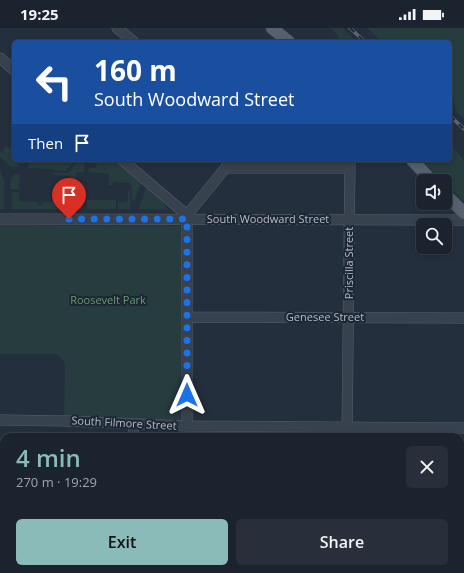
<!DOCTYPE html>
<html lang="en">
<head>
<meta charset="utf-8">
<style>
  :root { --surface:#1b232e; --page:#282f3a; --text:#f1f3f6; --muted:#a0a4aa; --line:#39404a; --accent:#8bbbb9 }
  body { margin:0; font-family:"Open Sans",sans-serif; background:var(--page); color:var(--text); height:100vh; display:flex; flex-direction:column; font-size:15px; white-space:nowrap }
  * { box-sizing:border-box; margin:0 }
  p { font-size:13px; color:var(--muted) }
  .icon { flex:none; width:22px; height:22px; fill:none; stroke:currentColor; stroke-width:2; stroke-linecap:round; stroke-linejoin:round }
  .map { position:relative; flex:1; overflow:hidden }
  .drawer { position:absolute; left:0px; top:405px; width:464px; height:140px; display:flex; flex-direction:column; background:var(--surface); border-radius:12px 12px 0 0; box-shadow:0 2px 6px #0003,0 0 0 1px var(--line) }
  .drawer>* { flex:none }
  .hud { position:absolute; left:12px; top:12px; width:440px; height:122px; border-radius:6px; box-shadow:0 2px 6px #0003,0 0 0 1px var(--line); background:#1a4fa0; color:#fff; overflow:hidden }
  .fabs { position:absolute; left:416px; top:146px; display:grid; gap:8px }
  .fabs a { display:grid; place-items:center; width:36px; height:36px; border-radius:6px; background:var(--surface); box-shadow:0 2px 6px #0003,0 0 0 1px var(--line); font-size:20px }
  .pin { position:absolute; display:grid; place-items:center; width:34px; height:34px; color:#fff; margin:-41px -17px; border-radius:50% 50% 50% 0; rotate:-45deg; box-shadow:0 0 4px #0007 }
  .pin .icon { rotate:45deg }
  .me { position:absolute; width:44px; margin:-22px; rotate:0deg; stroke-linejoin:round; filter:drop-shadow(0 0 3px #0008) }
  .turn { display:flex; align-items:center; gap:14px; height:84px; padding:0 16px; font-size:18px }
  .turn .icon { width:52px; height:52px; stroke-width:2.5 }
  .turn b { display:block; font-size:28px; line-height:34px }
  .then { display:flex; align-items:center; height:38px; padding:0 16px; background:#0003; gap:8px; font-size:15px }
  .round { display:grid; place-items:center; flex:none; width:42px; height:42px; border-radius:6px; background:var(--page) }
  .headline { display:flex; align-items:center; justify-content:space-between; height:68px; padding:0 16px }
  h1 { font-size:24px; font-weight:600; line-height:30px; color:var(--accent) }
  .cta { display:flex; gap:8px; margin-top:auto; padding:8px 16px }
  .cta a { flex:1; height:46px; border-radius:6px; background:var(--accent); color:#111; font-size:16px; font-weight:600; line-height:46px; text-align:center }
  .cta a+a { background:var(--page); color:var(--text) }
  .status { display:flex; justify-content:space-between; align-items:center; height:28px; padding:0 20px; background:var(--surface); direction:ltr }
  .status svg { height:11px; fill:currentColor }
  .map>svg:first-child { display:block }
  .green { fill:#263c3f }
  .lines { fill:none; stroke-linecap:round; stroke-linejoin:round }
  .minor-casing { stroke:#565f6c; stroke-width:11 }
  .major-casing { stroke:#414a57; stroke-width:13 }
  .minor { stroke:#38414e; stroke-width:10 }
  .major { stroke:#56606e; stroke-width:12 }
  .rail-casing { stroke:#5a6575; stroke-width:3.5 }
  .rail { stroke:#1d2633; stroke-width:2; stroke-dasharray:6; stroke-linecap:butt }
  .route { stroke:#1a73e8; stroke-width:7; stroke-dasharray:0 12.6 }
  .labels { text-anchor:middle; stroke-width:4; stroke-linejoin:round; paint-order:stroke }
  .street-label { font-size:11px; fill:#b4bcc9; stroke:#1d2633 }
  .park-label { font-size:11px; fill:#6b9a76; stroke:#1d2633 }
</style>
</head>
<body>
<div class="status"><b>19:25</b><svg viewBox="0 0 49 12"><path d="M0 12V9h3v3zM5 12V6h3v6zM10 12V3h3v9zM15 12V0h3v12zM26 1h20v11H26zM47 4h2v5h-2z"/></svg></div>
<div class="map">
<svg width="464" height="545" viewBox="0 0 464 545">
  <rect width="100%" height="100%" fill="#242f3e"/>
  <path class="green" d="M331,0H343L357,14H336L339,9Z
    M367,0H464V91L457,84L453,72L450,71V14H382Z
    M14,115V132H19L18,139H11L0,129V123L2,124L6,118L10,121Z
    M450,116L464,132V174L445,155V153H443L421,132H450Z
    M29,132H76L65,143L53,142V141L28,140Z
    M79,132H85L84,144H76V162H70V148L53,147V145H69Z
    M97,132H113L141,156L134,173H132L131,155L113,154V157H109V146L88,144L89,140H96Z
    M0,140L4,154V181H0Z
    M15,146H20L19,161H10L11,150Z
    M146,160L163,174L168,182L139,181Z
    M128,163H130V181H118V174H126L128,172Z
    M12,164H19V173L38,174V177H42V174H69L70,165H76L77,172H82V181H12Z
    M87,172H116V181H87Z
    M0,197L183,198L180,392L64,389L65,338L63,332L56,326H0Z"/>
  <g class="lines">
    <defs>
      <path id="minor" d="M117,0L134,14
        M0,30L14,42
        M122,132L187,187
        M226,140H350
        M187,187L232,132
        M0,191L464,192
        M187,289L464,290
        M0,392L68,393L187,398L464,400
        M187,398V187
        M133,409L134,396
        M347,409L350,132
        M460,507H464
        M0,530L4,532
        M18,541L24,545
        M220,541L226,545
        M374,541L378,545
        M107,545L110,541
        M330,545L333,541"/>
      <path id="major" d="M272,0L289,14
        M412,132L432,153
        M445,166L464,185"/>
    </defs>
    <use href="#minor" class="minor-casing"/>
    <use href="#major" class="major-casing"/>
    <use href="#minor" class="minor"/>
    <use href="#major" class="major"/>
    <defs>
      <path id="rail" d="M350,0L365,14
        M450,88L464,101"/>
    </defs>
    <use href="#rail" class="rail-casing"/>
    <use href="#rail" class="rail"/>
  </g>
  <g class="lines">
    <path class="route" d="M69,191H187V367"/>
  </g>
  <g class="labels">
    <g class="street-label">
      <text x="268" y="195">South Woodward Street</text>
      <text transform="translate(349 235) rotate(-90)" y="4">Priscilla Street</text>
      <text x="325" y="293">Genesee Street</text>
      <text transform="translate(124 395) rotate(3)" y="4">South Filmore Street</text>
    </g>
    <g class="park-label">
      <text x="108" y="276">Roosevelt Park</text>
    </g>
  </g>
</svg>
<div class="fabs">
<a><svg class="icon" aria-label="sound" viewBox="0 0 24 24"><path d="M4 9h4l5-4v14l-5-4H4zM17 9q2 3 0 6"/></svg></a>
<a><svg class="icon" aria-label="search" viewBox="0 0 24 24"><circle cx="10" cy="10" r="6"/><path d="M15 15l6 6"/></svg></a>
</div>
<div class="pin" style="left:69px;top:191px;background:#d93025"><svg class="icon" aria-label="arrive" viewBox="0 0 24 24"><path d="M6 21V4h12l-3 4 3 4H6"/></svg></div>
<svg class="me" style="left:187px;top:367px" viewBox="-20 -20 40 40"><path d="M0-17L14 15 0 8-14 15z" fill="#1a73e8" stroke="#fff" stroke-width="4"/></svg>
<div class="hud">
<div class="turn"><svg class="icon" aria-label="left" viewBox="0 0 24 24"><path d="M17 20v-9H6M10 6l-5 5 5 5"/></svg><div><b>160 m</b>South Woodward Street</div></div>
<div class="then">Then<svg class="icon" aria-label="arrive" viewBox="0 0 24 24"><path d="M6 21V4h12l-3 4 3 4H6"/></svg></div>
</div>
<section class="drawer">
<div class="headline"><div><h1>4 min</h1><p>270 m · 19:29</p></div><a class="round"><svg class="icon" aria-label="close" viewBox="0 0 24 24"><path d="M6 6l12 12M18 6L6 18"/></svg></a></div>
<div class="cta"><a>Exit</a><a>Share</a></div>
</section>
</div>
</body>
</html>
